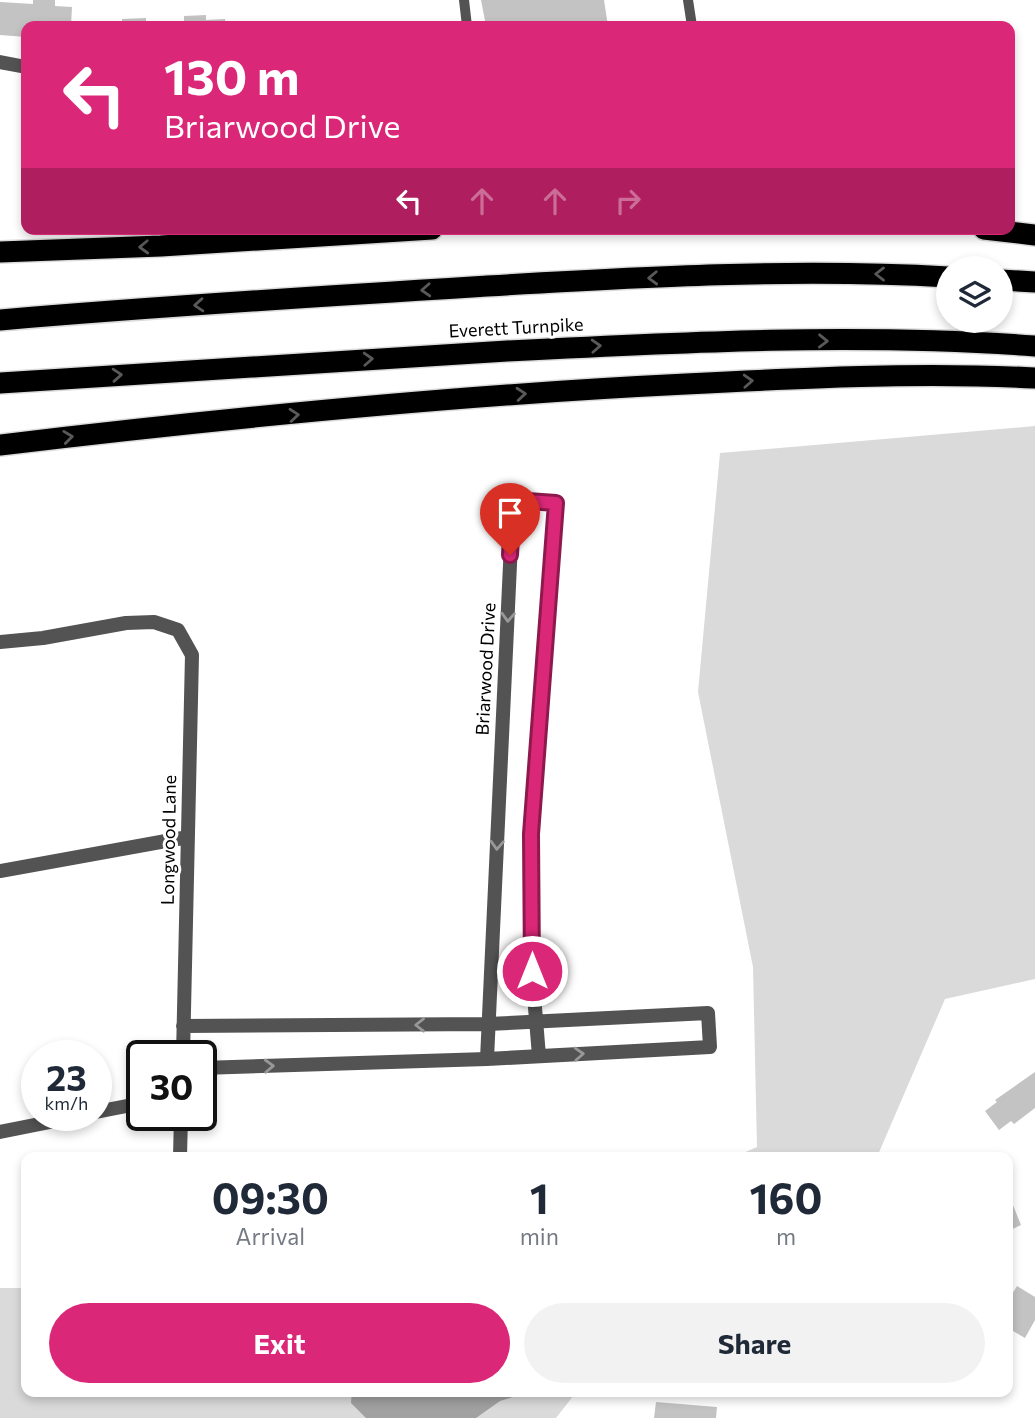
<!DOCTYPE html>
<html lang="en">
<head>
<meta charset="utf-8">
<style>
  :root { --surface:#fff; --page:#f2f2f3; --text:#1f2937; --muted:#747a83; --accent:#db2777 }
  body { margin:0; font-family:Commissioner,sans-serif; background:var(--page); color:var(--text); height:100vh; display:flex; flex-direction:column; font-size:26px; white-space:nowrap }
  * { box-sizing:border-box; margin:0 }
  p { font-size:23px; color:var(--muted) }
  .icon { flex:none; width:38px; height:38px; fill:none; stroke:currentColor; stroke-width:2; stroke-linecap:round; stroke-linejoin:round }
  .map { position:relative; flex:1; overflow:hidden }
  .drawer { position:absolute; left:21px; top:1152px; width:992px; height:245px; display:flex; flex-direction:column; background:var(--surface); border-radius:14px; box-shadow:0 4px 10px #0003 }
  .drawer>* { flex:none }
  .top-card { position:absolute; left:21px; top:21px; width:994px; height:214px; border-radius:14px; box-shadow:0 4px 10px #0003; background:#db2777; color:#fff; overflow:hidden }
  .controls { position:absolute; left:936px; top:256px; display:grid; gap:14px }
  .controls a { display:grid; place-items:center; width:77px; height:77px; border-radius:50%; background:var(--surface); box-shadow:0 4px 10px #0003; font-size:35px }
  .speed { position:absolute; left:21px; top:1040px; display:flex; gap:14px; font-size:35px; font-weight:700; text-align:center }
  .speed>* { display:grid; place-content:center; width:91px; height:91px; border-radius:50%; background:var(--surface); box-shadow:0 4px 10px #0003; line-height:1 }
  .speed small { font-size:18px; font-weight:400 }
  .speed .limit { border:4px solid #111; border-radius:10px; background:#fff; color:#111 }
  .pin { position:absolute; display:grid; place-items:center; width:60px; height:60px; color:#fff; margin:-72px -30px; border-radius:50% 50% 50% 0; rotate:-45deg; box-shadow:0 0 7px #0007 }
  .pin .icon { rotate:45deg }
  .me { position:absolute; width:77px; margin:-38px; rotate:0deg; stroke-linejoin:round; filter:drop-shadow(0 0 5px #0008) }
  .turn { display:flex; align-items:center; gap:24px; height:147px; padding:0 28px; font-size:32px }
  .turn .icon { width:91px; height:91px; stroke-width:2.5 }
  .turn b { display:block; font-size:49px; line-height:60px }
  .lanes { display:flex; align-items:center; height:66px; padding:0 28px; background:#0003; justify-content:center; gap:35px; direction:ltr }
  .lanes .off { opacity:.35 }
  .eta { display:flex; justify-content:space-evenly; align-items:center; height:119px; text-align:center }
  .eta b { font-size:42px; font-weight:700; line-height:49px }
  .action { display:flex; gap:14px; margin-top:auto; padding:14px 28px }
  .action a { flex:1; height:80px; border-radius:42px; background:var(--accent); color:#fff; font-size:28px; font-weight:700; line-height:80px; text-align:center }
  .action a+a { background:var(--page); color:var(--text) }
  .map>svg:first-child { display:block }
  .green { fill:#dadada }
  .water { fill:#a1a1a1 }
  .building { fill:#c3c3c3 }
  .lines { fill:none; stroke-linecap:round; stroke-linejoin:round }
  .highway-casing { stroke:#dbdbdb; stroke-width:24 }
  .lane { stroke:#535353; stroke-width:10 }
  .street { stroke:#535353; stroke-width:14 }
  .highway { stroke:#000; stroke-width:21 }
  .oneway { stroke:#595959 }
  .oneway2 { stroke:#989898 }
  .route-casing { stroke:#8e194d; stroke-width:18 }
  .route { stroke:#db2777; stroke-width:12 }
  .labels { text-anchor:middle; stroke-width:6; stroke-linejoin:round; paint-order:stroke }
  .street-label { font-size:18px; fill:#000; stroke:#fff }
</style>
</head>
<body>
<div class="map">
<svg width="1035" height="1418" viewBox="0 0 1035 1418">
  <rect width="100%" height="100%" fill="#fff"/>
  <path class="green" d="M1035,426V979L945,999L877,1157H734L757,1147L753,967L698,692L720,453Z
    M0,1288H26V1391H577L556,1418H0Z"/>
  <path class="water" d="M352,1391H572L563,1396L529,1392L500,1401L476,1418H366L351,1403Z"/>
  <path class="building" d="M33,0H55V6L72,7L71,26H26V37L0,35V2L33,4Z
    M481,0H604L608,26H486Z
    M206,15V20L225,19L226,26H107V24L122,23V19L146,18V23L184,22V16Z
    M1035,1072V1108L1014,1124L1011,1121L999,1130L985,1111L997,1102L995,1100Z
    M1008,1193L1021,1225L1008,1231Z
    M1017,1286L1035,1297V1320L1025,1338L1008,1328V1301Z
    M656,1402L717,1407L716,1418H654Z"/>
  <g class="lines">
    <defs>
      <path id="highway" d="M984,229L1035,235
        M0,252L161,246L432,229
        M1001,280L1035,282
        M0,320C162,306 325,296 487,286C639,277 796,268 948,277
        M0,383C169,371 338,361 507,351C682,342 859,333 1035,346
        M0,445C226,418 458,395 686,384C802,378 919,372 1035,378"/>
    </defs>
    <use href="#highway" class="highway-casing"/>
    <path class="lane" d="M464,0L467,26
      M688,0L692,26"/>
    <path class="street" d="M0,62L26,67
      M0,642L43,638L126,623L154,622L178,630L192,655L183,1055
      M0,871L188,837
      M183,1026L488,1024L708,1013L710,1047L487,1059L201,1068
      M487,1059L513,500L556,503L531,834L532,971L539,1056
      M96,1112L142,1103
      M0,1132L85,1115
      M180,1157L181,1115"/>
    <use href="#highway" class="highway"/>
  </g>
  <defs><path id="oneway-chevron" d="M-2-3.5L2.5 0L-2 3.5" fill="none" stroke-width="1.6" stroke-linecap="round" stroke-linejoin="round" transform="scale(1.75)"/></defs>
  <g class="oneway">
    <use href="#oneway-chevron" transform="translate(144 247) rotate(178)"/>
    <use href="#oneway-chevron" transform="translate(880 274) rotate(180)"/>
    <use href="#oneway-chevron" transform="translate(653 278) rotate(178)"/>
    <use href="#oneway-chevron" transform="translate(426 290) rotate(177)"/>
    <use href="#oneway-chevron" transform="translate(199 305) rotate(176)"/>
    <use href="#oneway-chevron" transform="translate(823 341) rotate(1)"/>
    <use href="#oneway-chevron" transform="translate(596 346) rotate(-3)"/>
    <use href="#oneway-chevron" transform="translate(368 359) rotate(-3)"/>
    <use href="#oneway-chevron" transform="translate(117 375) rotate(-4)"/>
    <use href="#oneway-chevron" transform="translate(748 381) rotate(-3)"/>
    <use href="#oneway-chevron" transform="translate(521 394) rotate(-5)"/>
    <use href="#oneway-chevron" transform="translate(294 415) rotate(-5)"/>
    <use href="#oneway-chevron" transform="translate(68 437) rotate(-7)"/>
  </g>
  <g class="oneway2">
    <use href="#oneway-chevron" transform="translate(508 617) rotate(93)"/>
    <use href="#oneway-chevron" transform="translate(497 845) rotate(93)"/>
    <use href="#oneway-chevron" transform="translate(420 1025) rotate(180)"/>
    <use href="#oneway-chevron" transform="translate(579 1054) rotate(-3)"/>
    <use href="#oneway-chevron" transform="translate(269 1066) rotate(-2)"/>
  </g>
  <g class="lines">
    <defs>
      <path id="route" d="M510,555L513,500L556,503L531,834L532,971"/>
    </defs>
    <use href="#route" class="route-casing"/>
    <use href="#route" class="route"/>
  </g>
  <g class="labels">
    <g class="street-label">
      <text transform="translate(516 328) rotate(-3)" y="6">Everett Turnpike</text>
      <text transform="translate(486 669) rotate(-87)" y="6">Briarwood Drive</text>
      <text transform="translate(169 840) rotate(-89)" y="6">Longwood Lane</text>
    </g>
  </g>
</svg>
<div class="controls">
<a><svg class="icon" aria-label="layers" viewBox="0 0 24 24"><path d="M12 4l9 5-9 5-9-5zM3 14l9 5 9-5"/></svg></a>
</div>
<div class="speed"><div>23<small>km/h</small></div><div class="limit">30</div></div>
<div class="pin" style="left:510px;top:555px;background:#d93025"><svg class="icon" aria-label="arrive" viewBox="0 0 24 24"><path d="M6 21V4h12l-3 4 3 4H6"/></svg></div>
<svg class="me" style="left:532px;top:971px" viewBox="-20 -20 40 40"><circle r="17" fill="#db2777" stroke="#fff" stroke-width="3"/><path d="M0-11L8 9 0 5-8 9z" fill="#fff"/></svg>
<div class="top-card">
<div class="turn"><svg class="icon" aria-label="left" viewBox="0 0 24 24"><path d="M17 20v-9H6M10 6l-5 5 5 5"/></svg><div><b>130 m</b>Briarwood Drive</div></div>
<div class="lanes"><svg class="icon" aria-label="left" viewBox="0 0 24 24"><path d="M17 20v-9H6M10 6l-5 5 5 5"/></svg><svg class="icon off" aria-label="ahead" viewBox="0 0 24 24"><path d="M12 20V5M6 11l6-6 6 6"/></svg><svg class="icon off" aria-label="ahead" viewBox="0 0 24 24"><path d="M12 20V5M6 11l6-6 6 6"/></svg><svg class="icon off" aria-label="right" viewBox="0 0 24 24"><path d="M7 20v-9h11M14 6l5 5-5 5"/></svg></div>
</div>
<section class="drawer">
<div class="eta">
<div><b>09:30</b><p>Arrival</p></div>
<div><b>1</b><p>min</p></div>
<div><b>160</b><p>m</p></div>
</div>
<div class="action"><a>Exit</a><a>Share</a></div>
</section>
</div>
</body>
</html>
